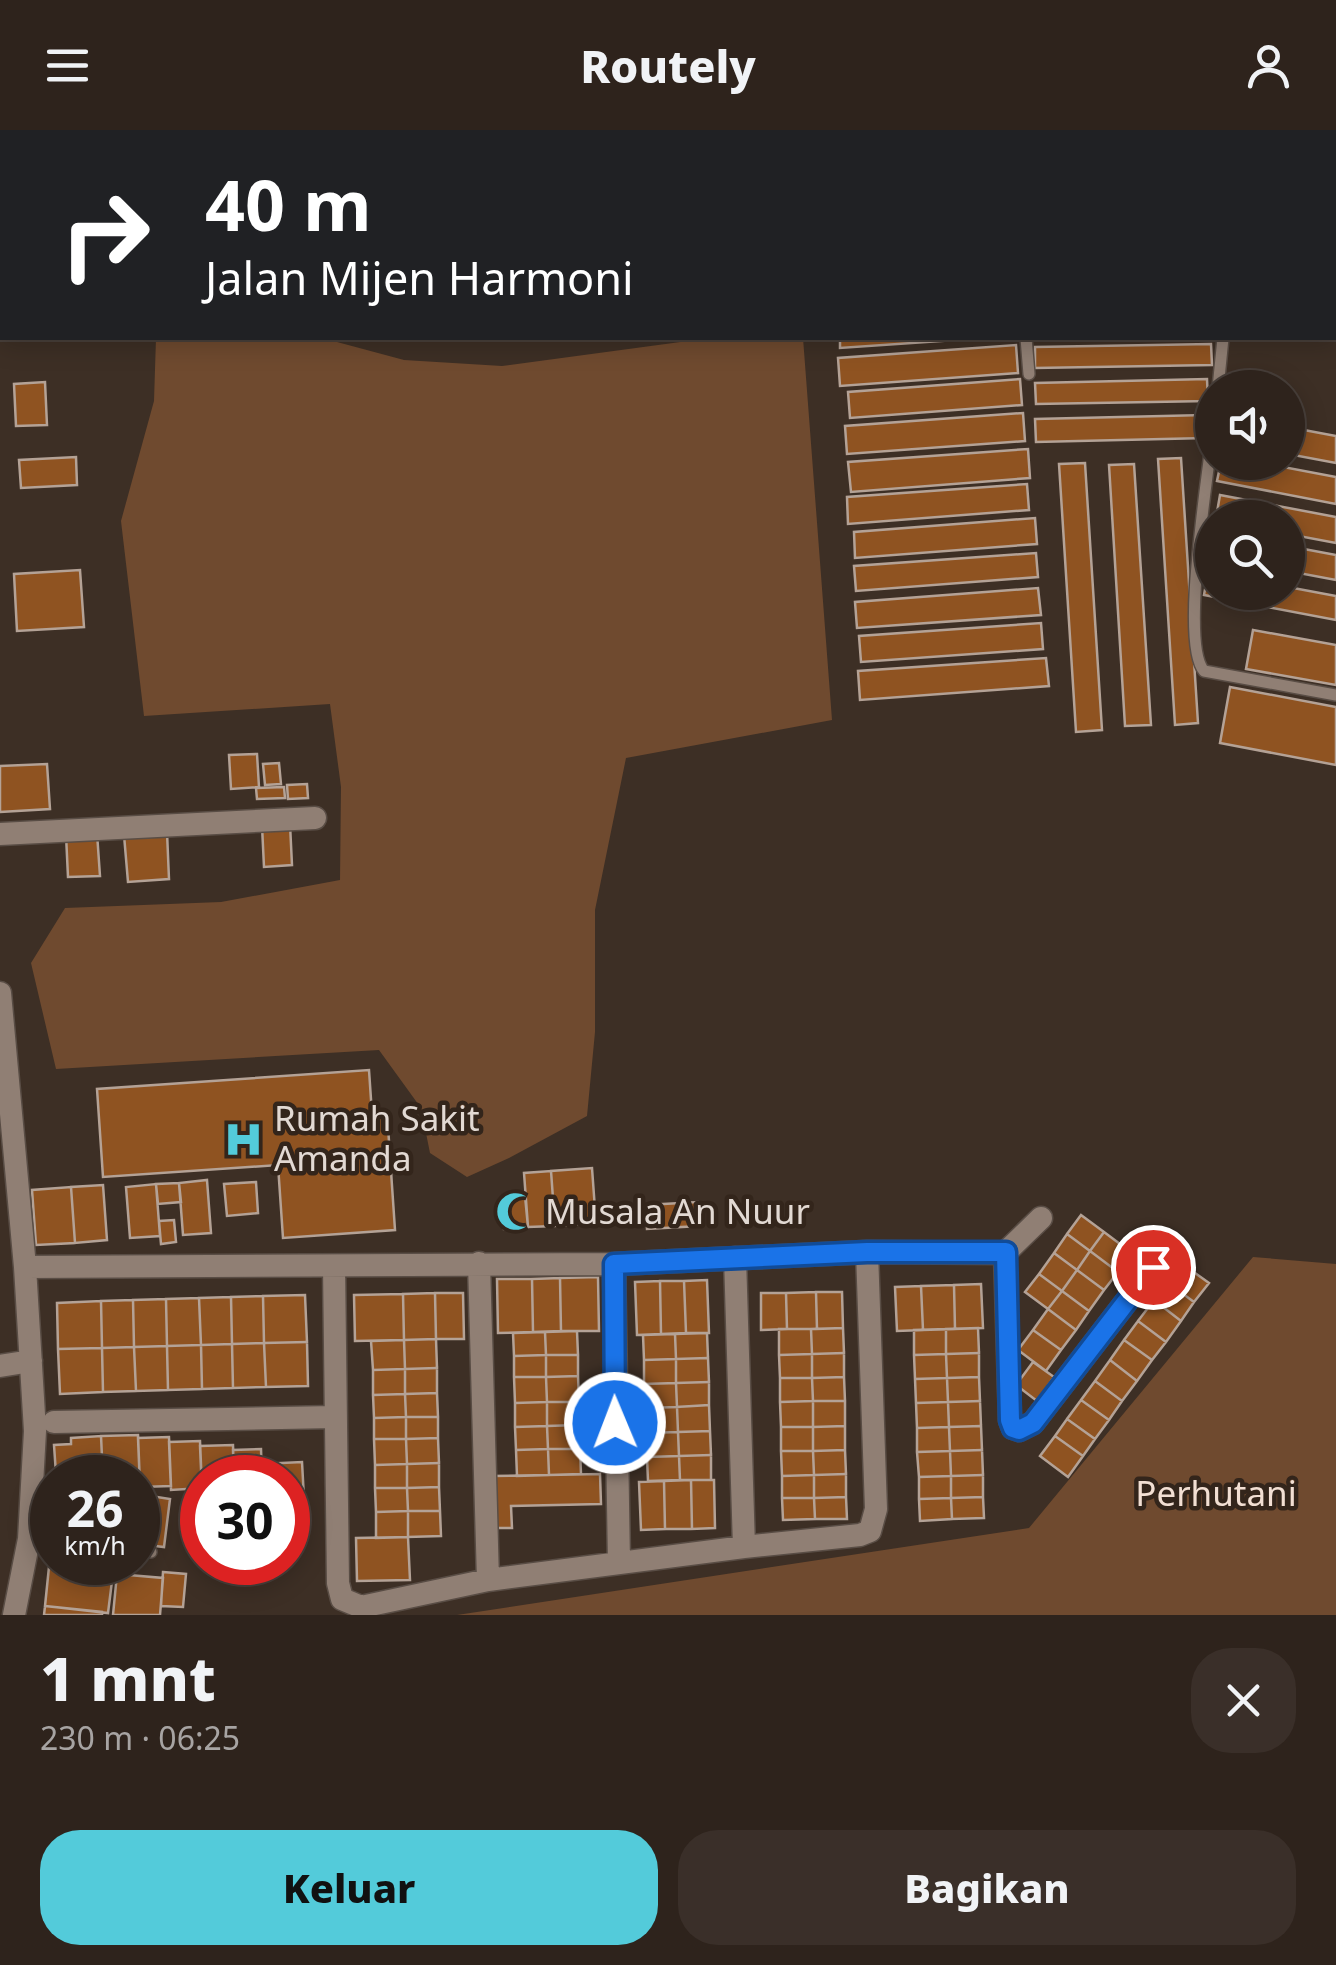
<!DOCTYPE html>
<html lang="id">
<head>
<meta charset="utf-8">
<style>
  :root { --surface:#2e231c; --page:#3a2f29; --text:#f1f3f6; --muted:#a7a4a3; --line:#49403b; --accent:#53cbda }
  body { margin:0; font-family:"Noto Sans",sans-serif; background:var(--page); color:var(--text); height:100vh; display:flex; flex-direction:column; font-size:38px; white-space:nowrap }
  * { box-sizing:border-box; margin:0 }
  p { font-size:32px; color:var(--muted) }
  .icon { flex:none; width:55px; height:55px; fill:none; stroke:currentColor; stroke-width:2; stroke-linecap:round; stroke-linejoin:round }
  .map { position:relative; height:1485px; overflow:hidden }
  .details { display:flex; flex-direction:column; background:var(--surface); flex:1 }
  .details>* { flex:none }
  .top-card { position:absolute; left:0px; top:0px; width:1338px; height:210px; box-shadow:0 5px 25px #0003,0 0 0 2px var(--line); background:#202124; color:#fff; overflow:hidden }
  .fabs { position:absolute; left:1195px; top:240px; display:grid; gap:20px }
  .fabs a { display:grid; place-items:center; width:110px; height:110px; border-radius:50%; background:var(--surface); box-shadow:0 5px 25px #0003,0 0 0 2px var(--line); font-size:50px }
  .speed { position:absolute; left:30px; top:1325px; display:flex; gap:20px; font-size:50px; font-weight:700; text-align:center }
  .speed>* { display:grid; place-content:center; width:130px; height:130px; border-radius:50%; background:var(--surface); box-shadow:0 5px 25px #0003,0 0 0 2px var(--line); line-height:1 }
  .speed small { font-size:25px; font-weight:400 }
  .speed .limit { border:15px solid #d22; background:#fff; color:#111 }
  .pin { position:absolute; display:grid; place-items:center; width:85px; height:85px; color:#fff; margin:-42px; border:5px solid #fff; border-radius:50%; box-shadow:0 2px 10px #0007 }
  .me { position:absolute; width:110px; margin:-55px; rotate:359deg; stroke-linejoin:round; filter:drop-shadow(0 0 8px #0008) }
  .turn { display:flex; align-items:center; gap:35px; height:210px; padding:0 40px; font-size:45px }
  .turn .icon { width:130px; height:130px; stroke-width:2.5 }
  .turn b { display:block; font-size:70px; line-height:85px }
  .round { display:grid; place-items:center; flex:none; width:105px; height:105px; border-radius:40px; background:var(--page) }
  .overview { display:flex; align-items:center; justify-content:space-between; height:170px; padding:0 40px }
  h1 { font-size:60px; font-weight:800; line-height:75px }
  .button { display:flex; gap:20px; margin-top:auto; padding:20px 40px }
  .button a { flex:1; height:115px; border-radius:40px; background:var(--accent); color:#111; font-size:40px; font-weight:800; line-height:115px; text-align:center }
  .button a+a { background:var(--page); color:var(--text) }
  header { display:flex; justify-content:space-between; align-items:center; height:130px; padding:0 40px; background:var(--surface); font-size:45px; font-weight:800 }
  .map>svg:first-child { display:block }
  .green { fill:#6f4a2f }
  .building { fill:#8f5321; stroke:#b4a296; stroke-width:2.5 }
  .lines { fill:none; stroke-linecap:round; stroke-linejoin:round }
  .service-casing { stroke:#594d45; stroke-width:14 }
  .minor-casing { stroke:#594d45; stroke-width:25 }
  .service { stroke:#907f74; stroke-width:11 }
  .minor { stroke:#907f74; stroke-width:22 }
  .route-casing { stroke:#114b97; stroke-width:25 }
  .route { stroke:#1a73e8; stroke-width:18 }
  .labels { text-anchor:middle; stroke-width:9; stroke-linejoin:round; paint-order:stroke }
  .poi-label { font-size:35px; fill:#e2d9d3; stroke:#33251b; text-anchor:start }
  .park-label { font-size:35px; fill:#f2dfd3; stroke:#33251b }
</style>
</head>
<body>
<header><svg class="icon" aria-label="menu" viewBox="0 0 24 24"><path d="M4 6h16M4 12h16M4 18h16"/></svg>Routely<svg class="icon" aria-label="person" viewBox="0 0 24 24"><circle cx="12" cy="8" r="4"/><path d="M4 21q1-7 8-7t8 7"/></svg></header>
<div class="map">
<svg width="1336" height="1485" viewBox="0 0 1336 1485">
  <rect width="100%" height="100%" fill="#3d2f25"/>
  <path class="green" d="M156,208H336L337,212L404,230L502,236L710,208H803L832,590L626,628L595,780V902L587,986L509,1028L467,1047L430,1023L421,978L379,920L56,939L31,833L65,778L221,772L340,750L341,657L330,574L144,586L121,391L154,271Z
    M1253,1127L1336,1134V1485H457L1029,1398Z"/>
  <path class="building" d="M840,208H985L840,218Z
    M1211,214L1212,235L1035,238V217Z
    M1016,215L1018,243L840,256L838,228Z
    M1020,249L1022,275L850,288L848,262Z
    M1207,249L1208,271L1036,274L1035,253Z
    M45,252L47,295L16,296L14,254Z
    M1023,283L1025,311L847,324L845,296Z
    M1205,285L1206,308L1036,312L1035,289Z
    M1288,297L1336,306V333L1288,324Z
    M1028,319L1030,348L851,362L848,332Z
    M76,327L77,355L21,358L19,330Z
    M1181,328L1198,593L1175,595L1158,329Z
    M1221,332H1257L1336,347V374L1217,351Z
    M1085,333L1102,600L1076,602L1059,334Z
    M1134,334L1151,595L1125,596L1109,335Z
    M1027,354L1029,380L848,394L847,367Z
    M1220,365L1336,387V413L1288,404V388H1216Z
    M1035,388L1037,414L855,428L854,402Z
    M1288,416L1336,425V450L1288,441Z
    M1036,423L1038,447L856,461L854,436Z
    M80,440L84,497L17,501L14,444Z
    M1208,442H1212V462H1288V457L1336,466V490L1204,465Z
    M1038,458L1041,485L857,498L855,472Z
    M1041,493L1043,519L861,532L859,506Z
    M1253,500L1336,515V555L1246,539Z
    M1046,528L1049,556L860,570L858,541Z
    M1230,557L1336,577V635L1220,613Z
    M257,624L259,657L231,659L229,625Z
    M279,633L281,654L265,655L263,634Z
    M47,634L50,679L0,682V636Z
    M307,654L308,668L288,669L287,655Z
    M284,657L285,668L257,669L256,658Z
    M290,694L292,735L264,737L262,696Z
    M167,702L169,749L128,752L124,705Z
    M97,703L100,746L68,747L66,705Z
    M369,940L372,984L387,982L395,1100L283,1108L278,1035L103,1047L97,959Z
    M592,1038L596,1093L555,1096L551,1041Z
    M551,1041L555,1096L528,1097L524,1043Z
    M207,1050L211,1103L183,1105L179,1053Z
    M256,1052L258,1083L227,1086L224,1054Z
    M179,1053L181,1072L158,1074L156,1054Z
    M156,1054L160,1106L130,1108L126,1057Z
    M103,1055L107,1110L75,1113L71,1057Z
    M71,1057L75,1113L36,1115L32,1060Z
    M525,1066L528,1097L504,1099L502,1068Z
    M698,1072L699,1096L647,1099L646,1075Z
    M1081,1085L1104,1102L1090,1121L1067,1104Z
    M174,1090L176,1112L161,1114L159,1091Z
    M1104,1102L1132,1123L1118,1142L1090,1121Z
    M1067,1104L1090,1121L1077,1140L1054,1123Z
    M1090,1121L1118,1142L1104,1160L1077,1140Z
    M1054,1123L1077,1140L1062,1161L1039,1144Z
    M1181,1133L1209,1153L1194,1172L1167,1152Z
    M1077,1140L1104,1160L1089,1181L1062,1161Z
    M1039,1144L1062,1161L1048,1179L1025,1162Z
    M598,1147L599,1201H561L560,1148Z
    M560,1148L561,1201L533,1202L532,1149Z
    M497,1149H532L533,1202L498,1203Z
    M707,1150L709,1203H686L684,1151Z
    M660,1151L661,1204L637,1205L635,1152Z
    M660,1151H684L686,1203L661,1204Z
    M1167,1152L1194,1172L1181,1191L1154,1170Z
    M981,1154L983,1198L955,1199L954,1155Z
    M954,1155L955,1199L923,1200L921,1156Z
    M921,1156L923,1200L897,1201L895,1157Z
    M1062,1161L1089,1181L1076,1200L1048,1179Z
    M816,1162L817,1199H787L786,1163Z
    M816,1162H842L843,1198L817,1199Z
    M435,1163H463L464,1209H436Z
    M435,1163L436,1209L404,1210L403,1164Z
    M761,1163H786L787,1199L761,1200Z
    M403,1164L404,1210L355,1211L354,1165Z
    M305,1165L307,1212L264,1213L263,1166Z
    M263,1166L264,1213L232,1214L231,1167Z
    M231,1167L232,1214L201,1215L199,1168Z
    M199,1168L201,1215L167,1216L166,1169Z
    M166,1169L167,1216L134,1217L133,1170Z
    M133,1170L134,1217L102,1218L101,1171Z
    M1154,1170L1181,1191L1166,1212L1138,1191Z
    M101,1171L102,1218L58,1219L57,1173Z
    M1048,1179L1076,1200L1061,1220L1033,1200Z
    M1138,1191L1166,1212L1152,1230L1124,1210Z
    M843,1198L844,1223L812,1224L811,1199Z
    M978,1198L979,1223L946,1224V1199Z
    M779,1199H811L812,1224L779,1225Z
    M946,1199V1224L914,1225V1200Z
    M1033,1200L1061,1220L1046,1241L1018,1220Z
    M577,1201L578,1225H546L545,1202Z
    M545,1202L546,1225L514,1226L513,1203Z
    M707,1203L708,1228L676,1229L675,1204Z
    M675,1204L676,1229L644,1230L643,1205Z
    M436,1209L437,1238L405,1239L404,1210Z
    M404,1210L405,1239L373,1240L371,1211Z
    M1124,1210L1152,1230L1137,1251L1110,1230Z
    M307,1212L308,1256L266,1257L264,1213Z
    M264,1213L266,1257L233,1258L232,1214Z
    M232,1214L233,1258L202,1259L201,1215Z
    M201,1215L202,1259L168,1260L167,1216Z
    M167,1216L168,1260L136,1261L134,1217Z
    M134,1217L136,1261L103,1262L102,1218Z
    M102,1218L103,1262L60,1264L58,1219Z
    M844,1223V1247L812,1248V1224Z
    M979,1223V1247L947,1248L946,1224Z
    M812,1224V1248H780L779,1225Z
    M946,1224L947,1248L915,1249L914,1225Z
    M546,1225V1247H514V1226Z
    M546,1225H578V1246L546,1247Z
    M708,1228L709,1252L676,1253V1229Z
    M676,1229V1253L644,1254V1230Z
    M1110,1230L1137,1251L1122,1271L1095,1251Z
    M1033,1232L1054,1247L1037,1271L1016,1255Z
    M437,1238V1263L405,1264V1239Z
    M405,1239V1264L373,1265V1240Z
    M578,1246L579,1272H547L546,1247Z
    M514,1247H546L547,1272L515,1273Z
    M844,1247L845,1271H813L812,1248Z
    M979,1247L980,1271L948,1272L947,1248Z
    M780,1248H812L813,1271L780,1272Z
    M947,1248L948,1272L916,1273L915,1249Z
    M1095,1251L1122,1271L1109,1290L1081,1270Z
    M709,1252V1275L677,1277L676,1253Z
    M676,1253L677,1277L645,1278L644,1254Z
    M437,1263L438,1287H406L405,1264Z
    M405,1264L406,1287L374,1288L373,1265Z
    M1081,1270L1109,1290L1095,1309L1067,1289Z
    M813,1271H845V1296L813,1297Z
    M813,1271V1297H781L780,1272Z
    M980,1271L981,1296L949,1297L948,1272Z
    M547,1272H579V1295L547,1296Z
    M547,1272V1296L515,1297V1273Z
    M948,1272L949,1297L917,1298L916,1273Z
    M709,1275L710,1301L678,1302L677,1277Z
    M677,1277L678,1302L646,1303L645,1278Z
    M406,1287H438V1308L406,1309Z
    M406,1287V1309H374V1288Z
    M1067,1289L1095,1309L1083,1326L1055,1306Z
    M579,1295L580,1319H548L547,1296Z
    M547,1296L548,1319L516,1320L515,1297Z
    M845,1296V1320L813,1321V1297Z
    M981,1296L982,1320L950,1321L949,1297Z
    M781,1297H813V1321H781Z
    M949,1297L950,1321L917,1322V1298Z
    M710,1301L711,1325L679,1326L678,1302Z
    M678,1302L679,1326L647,1327L646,1303Z
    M138,1305L140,1355L138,1348H103L101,1306Z
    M101,1306L103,1348L56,1344L54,1315L71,1314V1308Z
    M1055,1306L1083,1326L1068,1347L1040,1326Z
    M169,1307L171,1356L140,1357L138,1308Z
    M438,1308L439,1333L407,1334L406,1309Z
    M374,1309H406L407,1334L375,1335Z
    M200,1311L202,1358L171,1360L169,1312Z
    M233,1315L234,1348H202V1362L200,1316Z
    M261,1319L262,1348H234L233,1320Z
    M548,1319H580L581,1344L549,1345Z
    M548,1319L549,1345L517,1346L516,1320Z
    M845,1320L846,1344L814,1345L813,1321Z
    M982,1320L983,1345L951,1346L950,1321Z
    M781,1321H813L814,1345L782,1346Z
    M950,1321L951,1346L919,1347L917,1322Z
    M711,1325V1350H680L679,1326Z
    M679,1326L680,1350L648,1351L647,1327Z
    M302,1332L304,1368L288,1369V1348H262L261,1334Z
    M439,1333V1357L407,1358V1334Z
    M407,1334V1358H375V1335Z
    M600,1344L601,1374L511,1376L512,1398H494L492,1346Z
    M846,1344V1367L814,1368V1345Z
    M814,1345V1368H782V1346Z
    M983,1345V1367L951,1368V1346Z
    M951,1346V1368L919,1369V1347Z
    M691,1350H714L715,1398L692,1399Z
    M691,1350L692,1399H665L664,1351Z
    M664,1351L665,1399L641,1400L639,1352Z
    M439,1357L440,1381H408L407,1358Z
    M375,1358H407L408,1381L376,1382Z
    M138,1364L170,1369L164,1417L138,1414Z
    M846,1367L847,1389H815L814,1368Z
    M983,1367L984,1388L952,1389L951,1368Z
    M782,1368H814L815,1389L783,1390Z
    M951,1368L952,1389L920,1391L919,1369Z
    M408,1381V1407L376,1408V1382Z
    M408,1381H440L441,1406L408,1407Z
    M408,1407L410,1450L357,1451L356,1408Z
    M50,1427L52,1432L114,1435L108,1483L45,1476Z
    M163,1442L186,1444L183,1477L161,1476Z
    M117,1444L163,1448L160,1485H113Z
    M45,1476L102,1482V1485H44Z"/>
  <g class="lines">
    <defs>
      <path id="service" d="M1040,2L1041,0
        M1335,135H1336
        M1335,200H1336
        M1026,208L1029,244
        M1218,258L1223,208
        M1212,305C1208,349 1180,513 1204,541L1336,565
        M29,1409L52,1411
        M138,1421L151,1422"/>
      <path id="minor" d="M0,138H2
        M0,704L315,688
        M0,863L25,1137L35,1301L29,1409L14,1485
        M1005,1123L1010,1290L1013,1298L1019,1300L1033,1293L1153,1137
        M735,1128L744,1417
        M479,1133L488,1450L744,1417L860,1405L870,1401L876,1379L867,1122
        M614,1134L619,1433
        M334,1136L338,1453L342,1469L361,1477L488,1450
        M25,1137L614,1134L867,1122L1005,1123L1041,1088
        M0,1236L31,1231
        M54,1292L334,1287"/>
    </defs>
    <use href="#service" class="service-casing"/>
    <use href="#minor" class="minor-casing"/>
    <use href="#service" class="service"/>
    <use href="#minor" class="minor"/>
  </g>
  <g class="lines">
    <defs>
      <path id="route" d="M615,1293L614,1134L867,1122H1006L1010,1290L1013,1298L1019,1300L1033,1293L1153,1137"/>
    </defs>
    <use href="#route" class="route-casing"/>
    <use href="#route" class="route"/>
  </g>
  <defs>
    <symbol id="hospital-bare" viewBox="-9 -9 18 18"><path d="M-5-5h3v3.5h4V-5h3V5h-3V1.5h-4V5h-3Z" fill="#53cbda" stroke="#33251b" stroke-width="2.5" paint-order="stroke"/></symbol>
    <symbol id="mosque-bare" viewBox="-9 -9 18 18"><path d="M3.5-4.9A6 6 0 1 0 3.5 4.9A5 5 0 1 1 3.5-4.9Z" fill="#53cbda" stroke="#33251b" stroke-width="2.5" paint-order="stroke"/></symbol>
  </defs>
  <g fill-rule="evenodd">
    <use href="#hospital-bare" x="216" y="982" width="55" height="55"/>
    <use href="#mosque-bare" x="488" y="1054" width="55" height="55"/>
  </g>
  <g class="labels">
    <g class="poi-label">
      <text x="274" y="1001">Rumah Sakit<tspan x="274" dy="40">Amanda</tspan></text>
      <text x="545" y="1094">Musala An Nuur</text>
    </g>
    <g class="park-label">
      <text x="1216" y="1376">Perhutani</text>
    </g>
  </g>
</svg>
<div class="fabs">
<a><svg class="icon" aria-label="sound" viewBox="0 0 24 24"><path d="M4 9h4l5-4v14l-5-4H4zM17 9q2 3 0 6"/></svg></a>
<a><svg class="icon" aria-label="search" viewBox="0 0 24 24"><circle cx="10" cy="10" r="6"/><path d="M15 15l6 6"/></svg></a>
</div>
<div class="speed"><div>26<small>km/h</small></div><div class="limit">30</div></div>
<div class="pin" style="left:1153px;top:1137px;background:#d93025"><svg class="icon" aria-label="arrive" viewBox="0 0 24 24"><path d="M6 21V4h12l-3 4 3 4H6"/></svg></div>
<svg class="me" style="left:615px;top:1293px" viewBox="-20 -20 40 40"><circle r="17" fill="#1a73e8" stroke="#fff" stroke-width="3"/><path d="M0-11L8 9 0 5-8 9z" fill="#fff"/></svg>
<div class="top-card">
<div class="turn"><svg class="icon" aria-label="right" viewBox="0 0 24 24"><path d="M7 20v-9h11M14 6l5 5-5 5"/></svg><div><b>40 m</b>Jalan Mijen Harmoni</div></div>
</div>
</div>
<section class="details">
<div class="overview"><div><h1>1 mnt</h1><p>230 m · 06:25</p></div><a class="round"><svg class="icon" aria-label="close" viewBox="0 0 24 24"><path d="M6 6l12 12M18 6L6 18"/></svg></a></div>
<div class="button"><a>Keluar</a><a>Bagikan</a></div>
</section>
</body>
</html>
